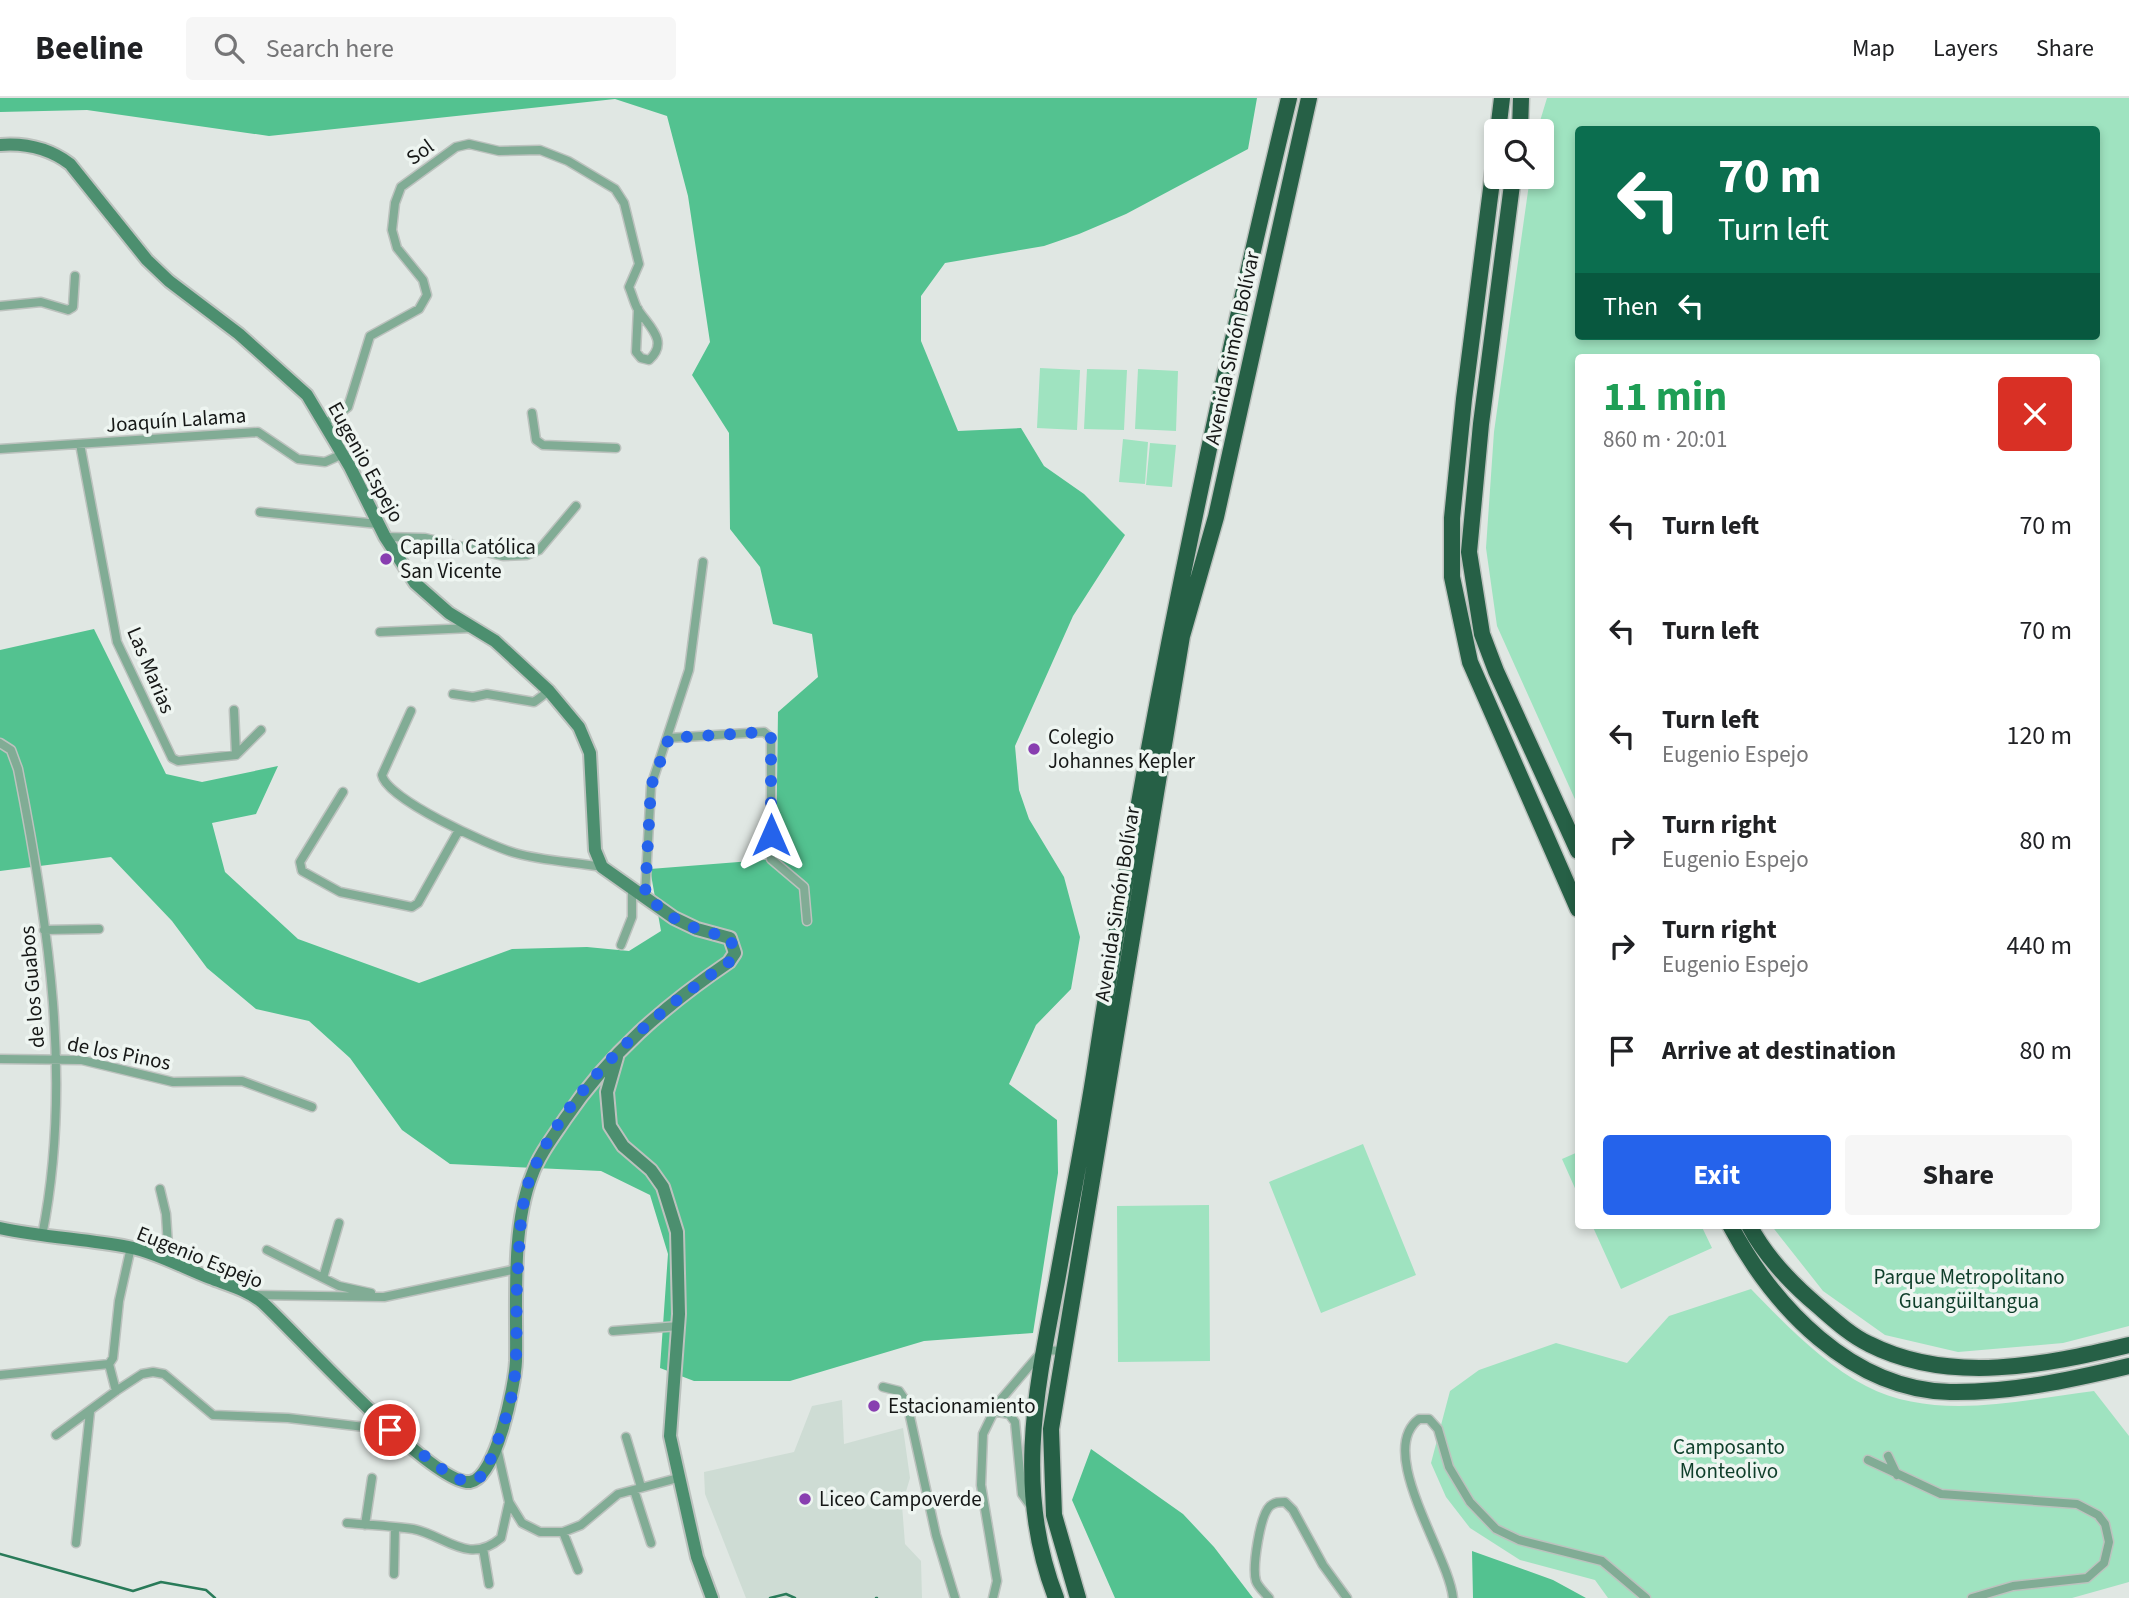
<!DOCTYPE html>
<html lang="en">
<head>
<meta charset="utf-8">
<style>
  :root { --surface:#fff; --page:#f6f6f6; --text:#202124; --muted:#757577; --line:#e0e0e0; --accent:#2563eb }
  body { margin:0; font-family:"Source Sans 3",sans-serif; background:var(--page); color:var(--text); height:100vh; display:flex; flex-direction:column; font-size:26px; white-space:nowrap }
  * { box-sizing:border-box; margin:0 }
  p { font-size:23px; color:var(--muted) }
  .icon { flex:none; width:38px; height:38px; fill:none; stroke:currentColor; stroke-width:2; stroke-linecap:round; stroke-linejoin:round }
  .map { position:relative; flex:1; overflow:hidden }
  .panel { position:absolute; left:1575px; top:256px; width:525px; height:875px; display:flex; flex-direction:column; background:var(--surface); border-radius:7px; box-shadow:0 4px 10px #0003 }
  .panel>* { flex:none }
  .top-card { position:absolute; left:1575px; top:28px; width:525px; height:214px; border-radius:7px; box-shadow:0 4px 10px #0003; background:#0b6e4f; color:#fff; overflow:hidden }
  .fabs { position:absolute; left:1484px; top:21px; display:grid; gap:14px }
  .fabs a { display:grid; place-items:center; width:70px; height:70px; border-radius:7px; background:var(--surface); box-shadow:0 4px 10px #0003; font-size:35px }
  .pin { position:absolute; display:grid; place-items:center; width:60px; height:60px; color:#fff; margin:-30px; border:4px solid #fff; border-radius:50%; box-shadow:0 2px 7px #0007 }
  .me { position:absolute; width:77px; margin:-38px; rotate:0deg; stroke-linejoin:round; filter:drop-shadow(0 0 5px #0008) }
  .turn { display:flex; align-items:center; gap:24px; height:147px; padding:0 28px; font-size:32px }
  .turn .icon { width:91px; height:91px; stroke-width:2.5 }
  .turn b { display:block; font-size:49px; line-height:60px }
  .then { display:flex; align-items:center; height:66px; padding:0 28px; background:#0003; gap:14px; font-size:26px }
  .round { display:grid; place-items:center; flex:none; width:74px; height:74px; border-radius:7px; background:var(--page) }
  .headline { display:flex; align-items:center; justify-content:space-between; height:119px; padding:0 28px }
  h1 { font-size:42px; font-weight:700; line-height:52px; color:#1e9e55 }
  .primary-button { display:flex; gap:14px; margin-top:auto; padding:14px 28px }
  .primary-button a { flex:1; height:80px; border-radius:7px; background:var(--accent); color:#fff; font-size:28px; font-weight:700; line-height:80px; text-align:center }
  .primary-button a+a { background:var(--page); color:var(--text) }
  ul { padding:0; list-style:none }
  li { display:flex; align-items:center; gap:21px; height:105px; padding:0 28px }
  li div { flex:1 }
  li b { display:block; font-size:26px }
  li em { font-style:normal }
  header { display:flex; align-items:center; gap:42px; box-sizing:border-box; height:98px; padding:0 35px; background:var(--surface); border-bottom:2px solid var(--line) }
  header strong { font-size:33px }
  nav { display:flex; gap:38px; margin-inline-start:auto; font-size:24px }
  .search { width:490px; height:63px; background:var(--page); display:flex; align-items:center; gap:18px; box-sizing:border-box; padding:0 24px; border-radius:7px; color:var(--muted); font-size:26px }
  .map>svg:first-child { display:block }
  .built { fill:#cedcd4 }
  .green { fill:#9fe3c0; fill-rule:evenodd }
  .forest { fill:#53c290 }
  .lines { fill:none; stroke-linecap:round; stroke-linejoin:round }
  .stream { stroke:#297b59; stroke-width:2.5 }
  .street-casing { stroke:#bcc2be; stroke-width:11 }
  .secondary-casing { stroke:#bcc2be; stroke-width:16 }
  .highway-casing { stroke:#bcc2be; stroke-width:19 }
  .street { stroke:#81ac95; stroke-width:8 }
  .secondary { stroke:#4c8f6f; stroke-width:12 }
  .highway { stroke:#266046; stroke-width:16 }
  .route { stroke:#2563eb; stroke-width:12; stroke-dasharray:0 21.6 }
  .poi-dot { fill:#883eb0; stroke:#eef5f1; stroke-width:2.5 }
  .labels { text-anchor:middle; stroke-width:7; stroke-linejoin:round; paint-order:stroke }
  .street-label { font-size:21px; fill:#161817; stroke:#eef5f1 }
  .poi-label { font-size:21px; fill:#161817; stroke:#eef5f1; text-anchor:start }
  .park-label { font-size:21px; fill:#0e3e2a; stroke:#eef5f1 }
</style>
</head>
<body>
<header>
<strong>Beeline</strong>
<div class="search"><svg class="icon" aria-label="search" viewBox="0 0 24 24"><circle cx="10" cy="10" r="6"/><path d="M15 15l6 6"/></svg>Search here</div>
<nav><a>Map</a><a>Layers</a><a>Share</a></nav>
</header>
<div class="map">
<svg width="2129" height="1500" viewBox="0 0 2129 1500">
  <rect width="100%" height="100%" fill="#e0e7e3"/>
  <path class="built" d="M842,1302L844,1346L903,1330L910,1380L902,1407L905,1446L921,1463L922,1500H746L705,1396L704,1374L794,1354L812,1308Z"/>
  <path class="green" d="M1547,0H2129V1228L2063,1245L1958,1254L1885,1237L1823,1193L1771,1127H2096V259H1578V708L1497,528L1486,450L1494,334L1530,79H1542V33H1537ZM1578,32H2096V238H1578Z
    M1040,270L1080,272L1077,332L1037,330Z
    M1087,271L1127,272L1124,332L1084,331Z
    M1138,271L1178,273L1176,333L1135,331Z
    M1123,341L1148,344L1145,386L1119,384Z
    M1150,345L1176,347L1172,389L1146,387Z
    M1363,1046L1416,1177L1321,1215L1269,1084Z
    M1578,1054V1097L1562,1061Z
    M1209,1107L1210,1263L1118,1264L1117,1108Z
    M1592,1127H1701L1712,1150L1621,1191Z
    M1751,1191C1784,1225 1823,1266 1866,1288C1935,1324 2020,1302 2094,1293L2129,1338V1484L2072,1500H1608L1595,1482L1520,1462L1470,1430L1446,1399L1431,1365L1450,1293L1479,1272L1556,1245L1627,1265L1669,1218Z"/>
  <path class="forest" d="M0,0H1257L1248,51L1126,116L1079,136L1044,148L945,165L921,198V243L958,333L1021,330L1044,368L1084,396L1125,437L1073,518L1015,648L1019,692L1029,721L1064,779L1080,839L1071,891L1036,927L1009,986L1057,1022L1058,1075L1033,1235L924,1243L790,1283H694L660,1270L668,1156L650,1097L601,1073L450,1066L402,1032L350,960L309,923L256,911L207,870L172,823L111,759L0,773V552L94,531L166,676L202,684L278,668L256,716L212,725L225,774L298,841L419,885L512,851L587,849L629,853L661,833L650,771L776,761L778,614L818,579L812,536L773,526L760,469L730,431L729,335L692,277L710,244L688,98L667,18L615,1L269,38L87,12L0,14Z
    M1091,1351L1183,1416L1214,1449L1253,1500H1115L1072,1402Z
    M1472,1453L1553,1482L1586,1500H1473Z"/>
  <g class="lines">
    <path class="stream" d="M0,1456L133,1493L161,1484L206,1492L215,1500
      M770,1500L786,1496L795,1500
      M876,1500H877"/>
    <defs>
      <path id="street" d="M0,208L41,204L68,212L73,209L75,178
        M532,315L536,342L543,347L616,350
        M325,326L348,309L370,238L419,211L427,197L423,182L397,150L392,132L395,105L401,89L456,49L469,46L499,53L540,52L568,63L615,91L624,105L639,166L629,189C632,196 634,204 637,210C648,228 670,243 649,262L641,260L636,254L638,211
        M80,346L117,544L172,660L178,663L236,657L234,612
        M0,351L258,334L298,361L325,364L343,356
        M260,414L378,426
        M385,439L425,440L503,458L527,457L539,452L576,408
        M380,534L471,530
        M453,596L473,599L487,596L534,604L549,593
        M411,613L382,677C386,701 490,748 515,755C543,763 574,764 602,769
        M669,640L764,634L771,640V761L804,789L807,823
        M0,645L11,652L18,671C48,823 73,984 42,1138
        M237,656L261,632
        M343,694L300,764L302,773L340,794L412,809L418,805L459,732
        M645,798L651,688L689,572L703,464
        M44,832L99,831
        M621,847L632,819V790
        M0,961L82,962L173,984L242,983L312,1009
        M160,1091L166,1116L169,1164
        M267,1152L339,1188L371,1195
        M323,1180L339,1125
        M253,1197L384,1199L517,1171
        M613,1233L679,1228
        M109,1266L113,1260L119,1203L131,1149
        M109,1266L116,1293
        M0,1277L109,1266
        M883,1289L899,1293L907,1305L936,1437L955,1500
        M992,1313L1009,1316L1015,1324L1022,1396L1032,1410
        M56,1337L116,1293L142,1276L153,1274L164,1276L213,1317L288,1320L390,1332
        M626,1339L641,1389
        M497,1351L509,1404L522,1425L540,1434H563L581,1427L618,1396L678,1380
        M1888,1358L1897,1377
        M1868,1362L1941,1396L2077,1406L2098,1417L2105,1426L2109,1444L2104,1465L2087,1480L2013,1488L1972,1500
        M634,1392L651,1445
        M347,1425C369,1427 392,1428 413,1431C445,1437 468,1468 501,1440L509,1404
        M365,1427L372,1380
        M563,1434L578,1472
        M76,1445L90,1314
        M483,1450L489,1486
        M394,1476L395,1430
        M993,1500L997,1483L981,1387L983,1336L998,1305L1043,1252L1063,1253
        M1269,1500C1265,1495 1258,1489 1256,1483C1252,1469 1260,1417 1270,1408C1275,1404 1279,1404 1285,1404L1293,1412L1323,1467L1347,1500
        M1453,1500C1449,1457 1375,1353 1419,1321H1429L1438,1331L1449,1369L1470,1404L1496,1431L1519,1442L1602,1463L1646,1500"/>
      <path id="secondary" d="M0,47C25,45 50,51 70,66L147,162L169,183L239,236L307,297L350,369L385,439L415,485L449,515L495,543L549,593L579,629L590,655L595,752L602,769L674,820L697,831L730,840L735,855L729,864C663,909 610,955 565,1021C553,1039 539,1057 532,1077C511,1130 517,1206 516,1263C515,1287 496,1381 470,1384C433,1388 296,1235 263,1205C248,1192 228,1187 210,1180C184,1170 155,1154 128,1149C85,1141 42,1139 0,1130
        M617,959L607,994L610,1028L623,1048L651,1072L663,1089L677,1134L679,1216L670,1338L697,1459L712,1500"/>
      <path id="highway" d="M1498,33L1502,0
        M1520,33L1521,0
        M1496,52L1464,301L1452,420V479L1470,564L1578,811
        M1513,79L1481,326L1469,454L1482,536L1496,573L1578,753
        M1730,1127C1773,1208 1851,1292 1950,1294C2011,1295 2070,1282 2129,1268
        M1749,1127C1765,1158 1792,1186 1818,1208C1833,1221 1850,1237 1869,1246C1950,1287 2045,1267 2129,1247
        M1056,1500C1014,1392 1036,1292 1057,1183C1070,1110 1085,1037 1096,964C1145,639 1212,319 1289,0
        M1078,1500L1054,1417L1051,1331L1182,538L1216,419L1309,0"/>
    </defs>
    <use href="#street" class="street-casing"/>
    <use href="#secondary" class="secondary-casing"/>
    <use href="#highway" class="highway-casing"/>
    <use href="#street" class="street"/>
    <use href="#secondary" class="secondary"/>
    <use href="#highway" class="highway"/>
  </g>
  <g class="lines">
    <path class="route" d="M390,1332L454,1380L470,1384L484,1377C497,1345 512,1310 515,1276C518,1240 515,1205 518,1169C520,1139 520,1103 532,1075C571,985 651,918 729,864L735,855L730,840L697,831L674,820L645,798L651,688L669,640L764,634L771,640V737"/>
  </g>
  <g class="poi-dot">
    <circle cx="386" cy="461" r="7"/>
    <circle cx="1034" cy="651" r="7"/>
    <circle cx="874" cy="1308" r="7"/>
    <circle cx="805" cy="1401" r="7"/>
  </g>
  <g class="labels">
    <g class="street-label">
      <text transform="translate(420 54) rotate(-36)" y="7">Sol</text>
      <text transform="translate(1232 250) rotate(-78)" y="7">Avenida Simón Bolívar</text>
      <text transform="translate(176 322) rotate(-4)" y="7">Joaquín Lalama</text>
      <text transform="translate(366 364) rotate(61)" y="7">Eugenio Espejo</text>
      <text transform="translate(151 572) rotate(67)" y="7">Las Marias</text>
      <text transform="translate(1117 806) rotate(-81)" y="7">Avenida Simón Bolívar</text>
      <text transform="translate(32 889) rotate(-95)" y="7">de los Guabos</text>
      <text transform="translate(119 955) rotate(11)" y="7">de los Pinos</text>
      <text transform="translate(200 1159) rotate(22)" y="7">Eugenio Espejo</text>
    </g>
    <g class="poi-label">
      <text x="400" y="456">Capilla Católica<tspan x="400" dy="24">San Vicente</tspan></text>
      <text x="1048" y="646">Colegio<tspan x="1048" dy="24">Johannes Kepler</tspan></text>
      <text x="888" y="1315">Estacionamiento</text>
      <text x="819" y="1408">Liceo Campoverde</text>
    </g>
    <g class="park-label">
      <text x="1969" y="1186">Parque Metropolitano<tspan x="1969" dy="24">Guangüiltangua</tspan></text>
      <text x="1729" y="1356">Camposanto<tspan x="1729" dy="24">Monteolivo</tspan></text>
    </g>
  </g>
</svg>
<div class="fabs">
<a><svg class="icon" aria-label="search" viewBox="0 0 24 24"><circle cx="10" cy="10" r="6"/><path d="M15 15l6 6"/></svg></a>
</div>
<div class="pin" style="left:390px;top:1332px;background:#d93025"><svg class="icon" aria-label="arrive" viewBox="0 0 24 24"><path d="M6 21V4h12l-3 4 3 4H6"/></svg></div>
<svg class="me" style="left:771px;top:737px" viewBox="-20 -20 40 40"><path d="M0-17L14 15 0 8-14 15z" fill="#2563eb" stroke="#fff" stroke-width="4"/></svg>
<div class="top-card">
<div class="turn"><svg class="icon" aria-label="left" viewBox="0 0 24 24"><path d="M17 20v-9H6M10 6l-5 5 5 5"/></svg><div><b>70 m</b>Turn left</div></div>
<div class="then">Then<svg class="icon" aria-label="left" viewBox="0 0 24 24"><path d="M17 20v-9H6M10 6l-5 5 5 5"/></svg></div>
</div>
<section class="panel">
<div class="headline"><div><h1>11 min</h1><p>860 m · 20:01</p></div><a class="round" style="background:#d93025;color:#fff"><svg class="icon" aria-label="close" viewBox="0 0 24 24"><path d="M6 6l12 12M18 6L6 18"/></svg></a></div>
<ul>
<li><svg class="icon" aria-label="left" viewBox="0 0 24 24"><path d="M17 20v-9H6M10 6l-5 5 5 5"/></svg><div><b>Turn left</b></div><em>70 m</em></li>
<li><svg class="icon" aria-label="left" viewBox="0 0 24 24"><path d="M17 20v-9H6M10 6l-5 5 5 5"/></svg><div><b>Turn left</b></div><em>70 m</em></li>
<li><svg class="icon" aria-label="left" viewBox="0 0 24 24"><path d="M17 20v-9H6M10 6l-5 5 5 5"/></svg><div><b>Turn left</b><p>Eugenio Espejo</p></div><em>120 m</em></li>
<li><svg class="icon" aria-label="right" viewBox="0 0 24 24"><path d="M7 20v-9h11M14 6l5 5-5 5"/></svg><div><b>Turn right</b><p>Eugenio Espejo</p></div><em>80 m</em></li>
<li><svg class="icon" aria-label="right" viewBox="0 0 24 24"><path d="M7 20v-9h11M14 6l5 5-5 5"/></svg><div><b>Turn right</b><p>Eugenio Espejo</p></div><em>440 m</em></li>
<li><svg class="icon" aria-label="arrive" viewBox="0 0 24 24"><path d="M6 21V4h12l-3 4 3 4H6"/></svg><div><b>Arrive at destination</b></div><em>80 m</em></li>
</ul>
<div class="primary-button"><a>Exit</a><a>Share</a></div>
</section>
</div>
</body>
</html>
